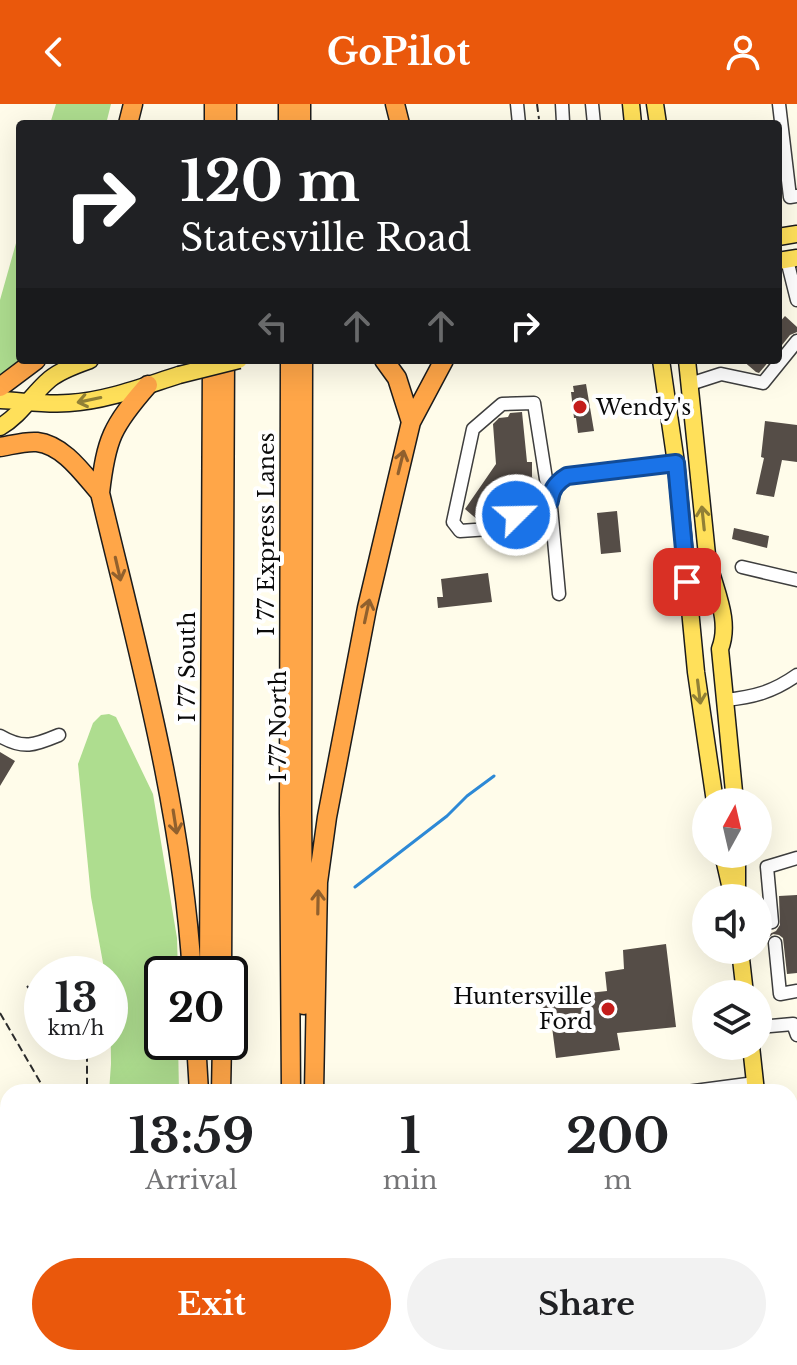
<!DOCTYPE html>
<html lang="en">
<head>
<meta charset="utf-8">
<style>
  :root { --surface:#fff; --page:#f2f2f2; --text:#202124; --muted:#757577; --accent:#ea580c }
  body { margin:0; font-family:"Libre Baskerville",serif; background:var(--page); color:var(--text); height:100vh; display:flex; flex-direction:column; font-size:30px; white-space:nowrap }
  * { box-sizing:border-box; margin:0 }
  p { font-size:26px; color:var(--muted) }
  .icon { flex:none; width:44px; height:44px; fill:none; stroke:currentColor; stroke-width:2; stroke-linecap:round; stroke-linejoin:round }
  .map { position:relative; flex:1; overflow:hidden }
  .sheet { position:absolute; left:0px; top:980px; width:798px; height:282px; display:flex; flex-direction:column; background:var(--surface); border-radius:24px 24px 0 0; box-shadow:0 8px 32px #0002 }
  .sheet>* { flex:none }
  .top-card { position:absolute; left:16px; top:16px; width:766px; height:244px; border-radius:8px; box-shadow:0 8px 32px #0002; background:#202124; color:#fff; overflow:hidden }
  .needle { width:52px; rotate:8deg }
  .buttons { position:absolute; left:692px; top:684px; display:grid; gap:16px }
  .buttons a { display:grid; place-items:center; width:80px; height:80px; border-radius:50%; background:var(--surface); box-shadow:0 8px 32px #0002; font-size:40px }
  .speed { position:absolute; left:24px; top:852px; display:flex; gap:16px; font-size:40px; font-weight:700; text-align:center }
  .speed>* { display:grid; place-content:center; width:104px; height:104px; border-radius:50%; background:var(--surface); box-shadow:0 8px 32px #0002; line-height:1 }
  .speed small { font-size:20px; font-weight:400 }
  .speed .limit { border:4px solid #111; border-radius:12px; background:#fff; color:#111 }
  .pin { position:absolute; display:grid; place-items:center; width:68px; height:68px; color:#fff; margin:-34px; border-radius:16px; box-shadow:0 4px 12px #0006 }
  .me { position:absolute; width:88px; margin:-44px; rotate:67deg; stroke-linejoin:round; filter:drop-shadow(0 0 6px #0008) }
  .turn { display:flex; align-items:center; gap:28px; height:168px; padding:0 32px; font-size:36px }
  .turn .icon { width:104px; height:104px; stroke-width:2.5 }
  .turn b { display:block; font-size:56px; line-height:68px }
  .lanes { display:flex; align-items:center; height:76px; padding:0 32px; background:#0003; justify-content:center; gap:40px; direction:ltr }
  .lanes .off { opacity:.35 }
  .eta { display:flex; justify-content:space-evenly; align-items:center; height:136px; text-align:center }
  .eta b { font-size:48px; font-weight:800; line-height:56px }
  .cta { display:flex; gap:16px; margin-top:auto; padding:16px 32px }
  .cta a { flex:1; height:92px; border-radius:48px; background:var(--accent); color:#fff; font-size:32px; font-weight:800; line-height:92px; text-align:center }
  .cta a+a { background:var(--page); color:var(--text) }
  header { display:flex; justify-content:space-between; align-items:center; height:104px; padding:0 32px; background:var(--accent); color:#fff; font-size:36px; font-weight:800 }
  .map>svg:first-child { display:block }
  .forest { fill:#aedd8f }
  .lines { fill:none; stroke-linecap:round; stroke-linejoin:round }
  .stream { stroke:#2d89d6; stroke-width:3 }
  .building { fill:#554d47 }
  .minor-casing { stroke:#3e3e3e; stroke-width:15 }
  .major-casing { stroke:#1c1c1c; stroke-width:19 }
  .highway-casing { stroke:#1c1c1c; stroke-width:21 }
  .path { stroke:#2d2d2d; stroke-width:2; stroke-dasharray:8 4; stroke-linecap:butt }
  .minor { stroke:#fff; stroke-width:12 }
  .major { stroke:#ffe05a; stroke-width:16 }
  .highway { stroke:#ffa648; stroke-width:18 }
  .major-bridge-casing { stroke:#1c1c1c; stroke-width:19; stroke-linecap:butt }
  .major-bridge { stroke:#ffe05a; stroke-width:16 }
  .oneway { stroke:#918036 }
  .oneway2 { stroke:#91602d }
  .route-casing { stroke:#114b97; stroke-width:20 }
  .route { stroke:#1a73e8; stroke-width:14 }
  .poi-dot { fill:#c41d1b; stroke:#fff; stroke-width:3 }
  .labels { text-anchor:middle; stroke-width:8; stroke-linejoin:round; paint-order:stroke }
  .poi-label { font-size:22px; fill:#0b0b0b; stroke:#fff; text-anchor:start }
  .street-label { font-size:22px; fill:#0b0b0b; stroke:#fff }
</style>
</head>
<body>
<header><svg class="icon" aria-label="back" viewBox="0 0 24 24"><path d="M15 5l-7 7 7 7"/></svg>GoPilot<svg class="icon" aria-label="person" viewBox="0 0 24 24"><circle cx="12" cy="8" r="4"/><path d="M4 21q1-7 8-7t8 7"/></svg></header>
<div class="map">
<svg width="797" height="1261" viewBox="0 0 797 1261">
  <rect width="100%" height="100%" fill="#fffcea"/>
  <path class="forest" d="M56,0H111L106,20H50Z
    M20,125V254L10,266L0,271V196Z
    M109,610L116,613L153,690L177,834L178,870H162V938H178L179,988H109L111,960L110,870H105L91,793L78,660L93,619L101,611Z
    M0,1038L8,1046V1165L0,1176Z"/>
  <g class="lines">
    <path class="stream" d="M355,783L447,712L467,692L494,672
      M151,988V987
      M0,1113L8,1108"/>
  </g>
  <path class="building" d="M785,212L797,223V228L790,231L778,246V220Z
    M742,256H770L759,269L756,268Z
    M586,280L594,327L578,329L576,314H574L571,288H574L573,282Z
    M522,308L527,358H532V373L540,382L534,389L522,379L509,395L513,398L509,404L501,401L489,416L479,417L465,405L496,360L493,320L499,314L508,313L510,309Z
    M765,317L797,321V358L782,356L774,393L756,390L764,354L761,353Z
    M617,407L621,448L601,450L597,409Z
    M734,424L769,432L767,444L732,435Z
    M488,469L492,498L438,504L437,493H443L441,475Z
    M0,648L15,657L0,682Z
    M797,791V869L787,870L783,834L779,831L773,830L767,835L766,839H763V833L776,827L780,821L779,792Z
    M666,840L676,923L617,929L620,946L556,954L551,915L543,917L542,894L607,887L605,868L624,865L623,846Z"/>
  <g class="lines">
    <defs>
      <path id="minor" d="M517,0L519,20
        M562,0L563,18
        M592,0L594,20
        M779,0L790,93L797,92
        M787,156L797,196
        M690,280L721,270L763,279L797,237
        M550,397L528,399L504,424L460,427L453,418L473,325L502,300L534,299L546,375L553,384
        M742,463L797,476
        M559,490L550,392L553,384L559,376L567,372L676,359
        M725,596C754,593 773,588 797,571
        M0,632C24,646 35,641 59,631
        M758,820L772,818L767,763L797,754
        M775,839L780,890L797,887
        M758,923L793,920L797,931
        M663,988H669
        M687,988L755,979
        M790,1036L797,1035
        M790,1166H797"/>
      <path id="major" d="M631,0L633,20
        M655,0L658,20
        M778,133L797,130
        M778,157L797,154
        M661,256L676,359L696,568L715,698
        M687,256L707,451C712,482 732,514 720,545L735,698
        M0,296C23,297 46,301 69,299C106,297 144,282 179,271
        M0,323C21,311 32,290 50,275C61,266 76,261 90,256
        M723,750L733,794
        M737,784V750
        M740,846L745,890
        M751,942L756,988
        M786,1254L787,1261"/>
      <path id="highway" d="M288,0V20
        M301,0V20
        M395,0L400,20
        M128,20L133,0
        M214,20V0
        M227,20V0
        M290,256L289,709L291,988
        M303,256L302,709L304,901
        M384,256L397,274L411,318
        M148,281C112,322 106,335 100,389C138,548 182,706 192,870
        M0,283L36,256
        M0,343C12,341 25,337 37,338C64,341 84,371 100,389
        M209,870L212,256
        M222,870L225,256
        M196,938L199,988
        M221,988L222,938
        M314,988L318,778L327,713L367,504L411,318L444,256
        M293,1254V1261
        M309,1254V1261
        M207,1261V1254
        M220,1261V1254"/>
    </defs>
    <use href="#minor" class="minor-casing"/>
    <use href="#major" class="major-casing"/>
    <use href="#highway" class="highway-casing"/>
    <path class="path" d="M537,0L539,15
      M27,882L38,895L42,897
      M0,909L46,988
      M84,938L87,954V981"/>
    <use href="#minor" class="minor"/>
    <use href="#major" class="major"/>
    <use href="#highway" class="highway"/>
    <defs>
      <path id="major-bridge" d="M179,271L239,256"/>
    </defs>
    <use href="#major-bridge" class="major-bridge-casing"/>
    <use href="#major-bridge" class="major-bridge"/>
  </g>
  <defs><path id="oneway-shaft" d="M-6 0H5M1.5-3L5.5 0L1.5 3" fill="none" stroke-width="1.6" stroke-linecap="round" stroke-linejoin="round" transform="scale(2)"/></defs>
  <g class="oneway">
    <use href="#oneway-shaft" transform="translate(89 296) rotate(168)"/>
    <use href="#oneway-shaft" transform="translate(703 414) rotate(-96)"/>
    <use href="#oneway-shaft" transform="translate(699 588) rotate(83)"/>
  </g>
  <g class="oneway2">
    <use href="#oneway-shaft" transform="translate(401 358) rotate(-76)"/>
    <use href="#oneway-shaft" transform="translate(118 465) rotate(77)"/>
    <use href="#oneway-shaft" transform="translate(367 507) rotate(-78)"/>
    <use href="#oneway-shaft" transform="translate(175 718) rotate(81)"/>
    <use href="#oneway-shaft" transform="translate(318 798) rotate(-89)"/>
  </g>
  <g class="lines">
    <defs>
      <path id="route" d="M516,411L528,399L550,397C551,385 557,378 567,372L676,359L687,478"/>
    </defs>
    <use href="#route" class="route-casing"/>
    <use href="#route" class="route"/>
  </g>
  <g class="poi-dot">
    <circle cx="580" cy="303" r="8"/>
    <circle cx="608" cy="905" r="8"/>
  </g>
  <g class="labels">
    <g class="poi-label">
      <text x="596" y="311">Wendy's</text>
      <text x="592" y="900" text-anchor="end">Huntersville<tspan x="592" dy="25">Ford</tspan></text>
    </g>
    <g class="street-label">
      <text transform="translate(266 430) rotate(-90)" y="8">I 77 Express Lanes</text>
      <text transform="translate(187 563) rotate(-90)" y="8">I 77 South</text>
      <text transform="translate(278 622) rotate(-90)" y="8">I 77 North</text>
    </g>
  </g>
</svg>
<div class="buttons">
<a><svg class="needle" viewBox="-14 -14 28 28"><path d="M0-13l5 13h-10z" fill="#e53935"/><path d="M0 13l5-13h-10z" fill="#757577"/></svg></a>
<a><svg class="icon" aria-label="sound" viewBox="0 0 24 24"><path d="M4 9h4l5-4v14l-5-4H4zM17 9q2 3 0 6"/></svg></a>
<a><svg class="icon" aria-label="layers" viewBox="0 0 24 24"><path d="M12 4l9 5-9 5-9-5zM3 14l9 5 9-5"/></svg></a>
</div>
<div class="speed"><div>13<small>km/h</small></div><div class="limit">20</div></div>
<div class="pin" style="left:687px;top:478px;background:#d93025"><svg class="icon" aria-label="arrive" viewBox="0 0 24 24"><path d="M6 21V4h12l-3 4 3 4H6"/></svg></div>
<svg class="me" style="left:516px;top:411px" viewBox="-20 -20 40 40"><circle r="17" fill="#1a73e8" stroke="#fff" stroke-width="3"/><path d="M0-11L8 9 0 5-8 9z" fill="#fff"/></svg>
<div class="top-card">
<div class="turn"><svg class="icon" aria-label="right" viewBox="0 0 24 24"><path d="M7 20v-9h11M14 6l5 5-5 5"/></svg><div><b>120 m</b>Statesville Road</div></div>
<div class="lanes"><svg class="icon off" aria-label="left" viewBox="0 0 24 24"><path d="M17 20v-9H6M10 6l-5 5 5 5"/></svg><svg class="icon off" aria-label="ahead" viewBox="0 0 24 24"><path d="M12 20V5M6 11l6-6 6 6"/></svg><svg class="icon off" aria-label="ahead" viewBox="0 0 24 24"><path d="M12 20V5M6 11l6-6 6 6"/></svg><svg class="icon" aria-label="right" viewBox="0 0 24 24"><path d="M7 20v-9h11M14 6l5 5-5 5"/></svg></div>
</div>
<section class="sheet">
<div class="eta">
<div><b>13:59</b><p>Arrival</p></div>
<div><b>1</b><p>min</p></div>
<div><b>200</b><p>m</p></div>
</div>
<div class="cta"><a>Exit</a><a>Share</a></div>
</section>
</div>
</body>
</html>
